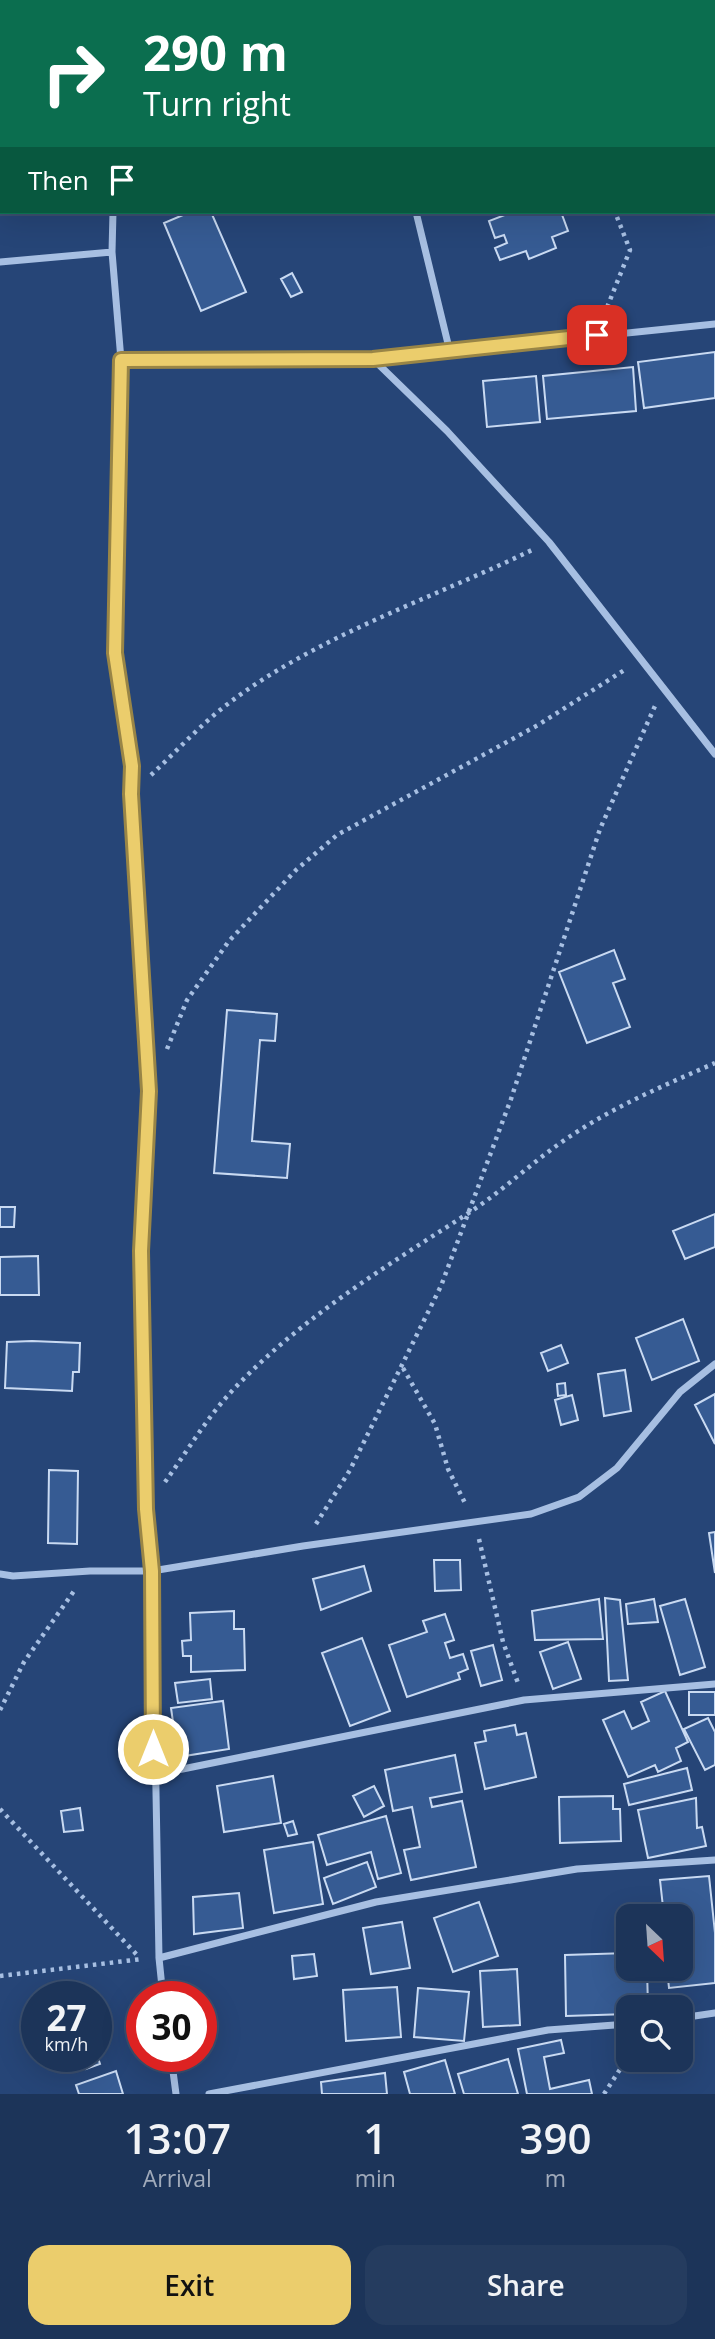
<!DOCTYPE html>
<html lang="en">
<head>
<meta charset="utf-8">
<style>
  :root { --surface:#1c3459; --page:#253c5f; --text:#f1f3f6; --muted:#a0aaba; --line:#3a4f6f; --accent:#ebcd6c }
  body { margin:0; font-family:"Open Sans",sans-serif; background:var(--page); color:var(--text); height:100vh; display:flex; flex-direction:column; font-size:26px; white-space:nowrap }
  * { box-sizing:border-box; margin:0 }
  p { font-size:23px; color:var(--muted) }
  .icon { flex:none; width:38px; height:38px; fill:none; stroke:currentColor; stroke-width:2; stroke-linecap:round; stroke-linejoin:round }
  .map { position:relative; height:2094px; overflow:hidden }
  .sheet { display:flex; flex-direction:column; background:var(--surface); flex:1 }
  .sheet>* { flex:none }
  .top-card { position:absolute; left:0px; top:0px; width:716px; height:214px; box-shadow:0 7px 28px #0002,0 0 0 2px var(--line); background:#0b6e4f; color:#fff; overflow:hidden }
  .needle { width:46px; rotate:155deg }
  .tools { position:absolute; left:616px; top:1904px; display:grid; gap:14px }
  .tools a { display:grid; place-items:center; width:77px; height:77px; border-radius:14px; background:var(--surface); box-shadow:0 7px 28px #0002,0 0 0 2px var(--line); font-size:35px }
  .speed { position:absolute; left:21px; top:1981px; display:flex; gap:14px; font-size:35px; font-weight:700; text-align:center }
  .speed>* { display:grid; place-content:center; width:91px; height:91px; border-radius:50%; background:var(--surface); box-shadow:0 7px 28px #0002,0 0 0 2px var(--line); line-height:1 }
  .speed small { font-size:18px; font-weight:400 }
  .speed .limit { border:10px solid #d22; background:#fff; color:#111 }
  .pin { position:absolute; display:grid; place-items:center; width:60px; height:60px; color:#fff; margin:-30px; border-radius:14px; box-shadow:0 4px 10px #0006 }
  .me { position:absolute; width:77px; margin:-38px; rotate:0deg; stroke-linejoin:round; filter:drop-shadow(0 0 5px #0008) }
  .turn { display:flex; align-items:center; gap:24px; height:147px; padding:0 28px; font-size:32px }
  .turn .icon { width:91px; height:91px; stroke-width:2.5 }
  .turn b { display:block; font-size:49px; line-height:60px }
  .then { display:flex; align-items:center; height:66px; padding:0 28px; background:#0003; gap:14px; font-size:26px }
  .eta { display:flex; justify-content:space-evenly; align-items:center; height:119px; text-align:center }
  .eta b { font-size:42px; font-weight:600; line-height:49px }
  .button { display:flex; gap:14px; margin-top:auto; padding:14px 28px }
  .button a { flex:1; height:80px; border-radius:21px; background:var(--accent); color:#111; font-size:28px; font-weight:600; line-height:80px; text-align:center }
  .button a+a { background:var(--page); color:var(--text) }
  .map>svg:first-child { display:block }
  .building { fill:#365b93; stroke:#c9daf2; stroke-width:2 }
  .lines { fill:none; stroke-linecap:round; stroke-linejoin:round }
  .path { stroke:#a7bfe2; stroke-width:4.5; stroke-dasharray:3.5 5; stroke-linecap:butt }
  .street { stroke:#a7bfe2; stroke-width:7 }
  .route-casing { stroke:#998546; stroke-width:18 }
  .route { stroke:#ebcd6c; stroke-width:12 }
</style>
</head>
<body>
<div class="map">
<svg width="715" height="2094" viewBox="0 0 715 2094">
  <rect width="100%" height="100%" fill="#264577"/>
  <path class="building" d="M252,0H314V2H253Z
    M190,212H211L246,292L201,311L164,223Z
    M504,212H561L568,231L552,237L556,248L529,259L526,251L500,260L495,248L507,243L504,235L495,238L489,221L505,215Z
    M292,273L302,292L291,297L281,279Z
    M715,352V398L644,408L638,362Z
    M633,367L636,411L547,419L543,376Z
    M536,376L540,422L487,427L483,381Z
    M614,950L625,979L613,983L630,1027L587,1043L559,972Z
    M227,1010L277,1014L275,1041L260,1040L252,1141L290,1144L287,1178L214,1173Z
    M0,1207H15L14,1227H0Z
    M715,1214V1247L685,1259L673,1231Z
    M38,1256L39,1295H0V1257Z
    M683,1319L699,1361L652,1380L636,1338Z
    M32,1341L80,1343L79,1372H73L72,1391L5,1388L7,1342Z
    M561,1345L568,1363L548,1371L541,1353Z
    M625,1370L631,1411L604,1416L598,1374Z
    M565,1383L566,1395L558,1396L557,1384Z
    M715,1394V1444L695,1405Z
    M572,1395L578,1420L561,1425L555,1400Z
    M49,1470L78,1471L77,1544L48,1543Z
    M715,1532V1573L709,1533Z
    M434,1560H460L461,1590L435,1591Z
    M364,1566L371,1591L321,1610L313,1579Z
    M605,1598L620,1600L628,1680L609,1681Z
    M599,1599L603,1639L535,1640L532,1611Z
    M654,1599L658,1622L628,1624L626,1604Z
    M685,1599L705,1667L680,1675L660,1606Z
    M234,1611V1629H244L245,1670L191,1672V1656H183L182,1641L191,1640L190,1613Z
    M445,1614L454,1640L445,1643L450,1658L463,1654L468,1669L458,1673L460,1679L407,1697L389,1645L427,1632L423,1621Z
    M362,1638L390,1711L350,1726L322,1653Z
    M568,1642L581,1679L553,1689L540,1652Z
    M493,1645L502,1680L481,1686L471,1651Z
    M210,1679L212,1699L178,1703L175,1683Z
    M665,1691L688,1742L676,1748L681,1761L658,1772L655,1765L628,1777L603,1720L624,1711L632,1729L649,1721L641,1702Z
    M689,1692H715V1715H689Z
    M223,1701L229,1749L178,1757L171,1708Z
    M708,1718L715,1732V1765L705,1770L684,1729Z
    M515,1725L517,1735L526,1733L536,1777L485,1789L475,1743L486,1741L484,1731Z
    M455,1755L462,1792L430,1798L432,1807L462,1801L476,1867L411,1880L404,1850L420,1847L412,1807L393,1811L385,1770Z
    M687,1768L692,1790L629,1805L624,1784Z
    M273,1776L281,1823L224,1832L217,1786Z
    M374,1786L384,1806L364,1817L353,1796Z
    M613,1796V1809H620L621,1841L560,1843L559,1797Z
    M696,1798L697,1828L702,1827L706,1846L648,1858L638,1810Z
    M80,1808L83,1830L64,1832L61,1811Z
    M386,1816L401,1873L378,1879L371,1852L327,1865L318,1835Z
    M293,1821L297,1834L288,1836L284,1824Z
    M313,1842L323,1904L274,1913L264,1850Z
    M367,1862L376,1887L333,1904L324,1878Z
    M709,1876L715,1933V1983L669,1988L667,1969H681V1916H664L660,1880Z
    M239,1893L243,1928L194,1934L193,1897Z
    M479,1902L498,1956L453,1972L434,1918Z
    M402,1922L410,1968L371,1974L363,1928Z
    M628,1953V1969H647L648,2007H628V2014L566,2016L565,1955Z
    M314,1954L317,1976L294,1979L292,1956Z
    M517,1969L520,2025L483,2027L480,1971Z
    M397,1987L401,2037L346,2041L343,1990Z
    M418,1988L469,1992L464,2041L414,2037Z
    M561,2040L564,2053L544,2057L550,2089L589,2080L592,2094H527L518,2049Z
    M98,2058L100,2064L86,2069L84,2062Z
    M508,2059L518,2094H464L458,2074Z
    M445,2060L455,2094H410L404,2072Z
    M116,2071L123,2094H79L76,2085Z
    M385,2073L387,2094H322L321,2082Z"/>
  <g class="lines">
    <path class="path" d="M431,2L439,0
      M0,151L2,149
      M604,315L630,250L615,212
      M151,775C177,751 201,724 229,703C317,636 433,598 532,550
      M167,1049L187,1000L229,941L296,870L337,835L538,725L626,669
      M403,1368L435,1424L448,1469L466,1505
      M165,1482C186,1453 206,1419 231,1392C298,1320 385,1267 467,1214C503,1191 533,1161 569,1137C615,1106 665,1085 715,1063
      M316,1524L350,1470L441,1286L511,1099L600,829L655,706
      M479,1539L503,1642L518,1683
      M0,1710L24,1662L74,1591
      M0,1809L138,1956
      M0,1976L142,1959
      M604,2094L628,2057"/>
    <path class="street" d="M39,0L41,2
      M358,0L359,2
      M105,2V0
      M113,212L112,252L121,360L115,653L132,766L131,794L149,1091L141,1251L146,1509L152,1571L159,1958L163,1997
      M416,212L450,352
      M0,262L112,252
      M373,359L447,431L549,542L715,754
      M121,360L373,359L715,324
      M0,1574L13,1576L90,1571H152L303,1546L531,1514L579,1497L617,1468L680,1392L715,1364
      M153,1775L524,1700L715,1684
      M159,1958L376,1902L577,1869L715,1860
      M681,2018L715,2013
      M171,2056L176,2094
      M209,2094L548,2030L628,2024"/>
  </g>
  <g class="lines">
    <defs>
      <path id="route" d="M153,1749L152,1571L146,1509L141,1251L149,1091L131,794L132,766L115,653L121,360L373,359L597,335"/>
    </defs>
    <use href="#route" class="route-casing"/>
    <use href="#route" class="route"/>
  </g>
</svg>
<div class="tools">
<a><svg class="needle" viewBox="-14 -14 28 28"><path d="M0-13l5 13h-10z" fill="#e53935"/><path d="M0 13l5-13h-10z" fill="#a0aaba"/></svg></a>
<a><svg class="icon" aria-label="search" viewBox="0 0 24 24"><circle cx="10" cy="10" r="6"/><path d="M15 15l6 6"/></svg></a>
</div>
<div class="speed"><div>27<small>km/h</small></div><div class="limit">30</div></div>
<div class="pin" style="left:597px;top:335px;background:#d93025"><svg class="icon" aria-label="arrive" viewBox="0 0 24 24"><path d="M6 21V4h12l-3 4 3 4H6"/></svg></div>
<svg class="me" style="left:153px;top:1749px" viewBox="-20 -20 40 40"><circle r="17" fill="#ebcd6c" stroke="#fff" stroke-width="3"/><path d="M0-11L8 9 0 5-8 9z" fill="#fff"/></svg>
<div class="top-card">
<div class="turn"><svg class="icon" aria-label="right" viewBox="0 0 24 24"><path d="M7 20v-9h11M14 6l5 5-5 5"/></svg><div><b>290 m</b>Turn right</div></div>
<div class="then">Then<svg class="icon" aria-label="arrive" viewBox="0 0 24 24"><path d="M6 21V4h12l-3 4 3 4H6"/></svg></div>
</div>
</div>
<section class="sheet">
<div class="eta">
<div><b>13:07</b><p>Arrival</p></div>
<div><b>1</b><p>min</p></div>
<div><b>390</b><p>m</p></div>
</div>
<div class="button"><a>Exit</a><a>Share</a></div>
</section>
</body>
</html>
